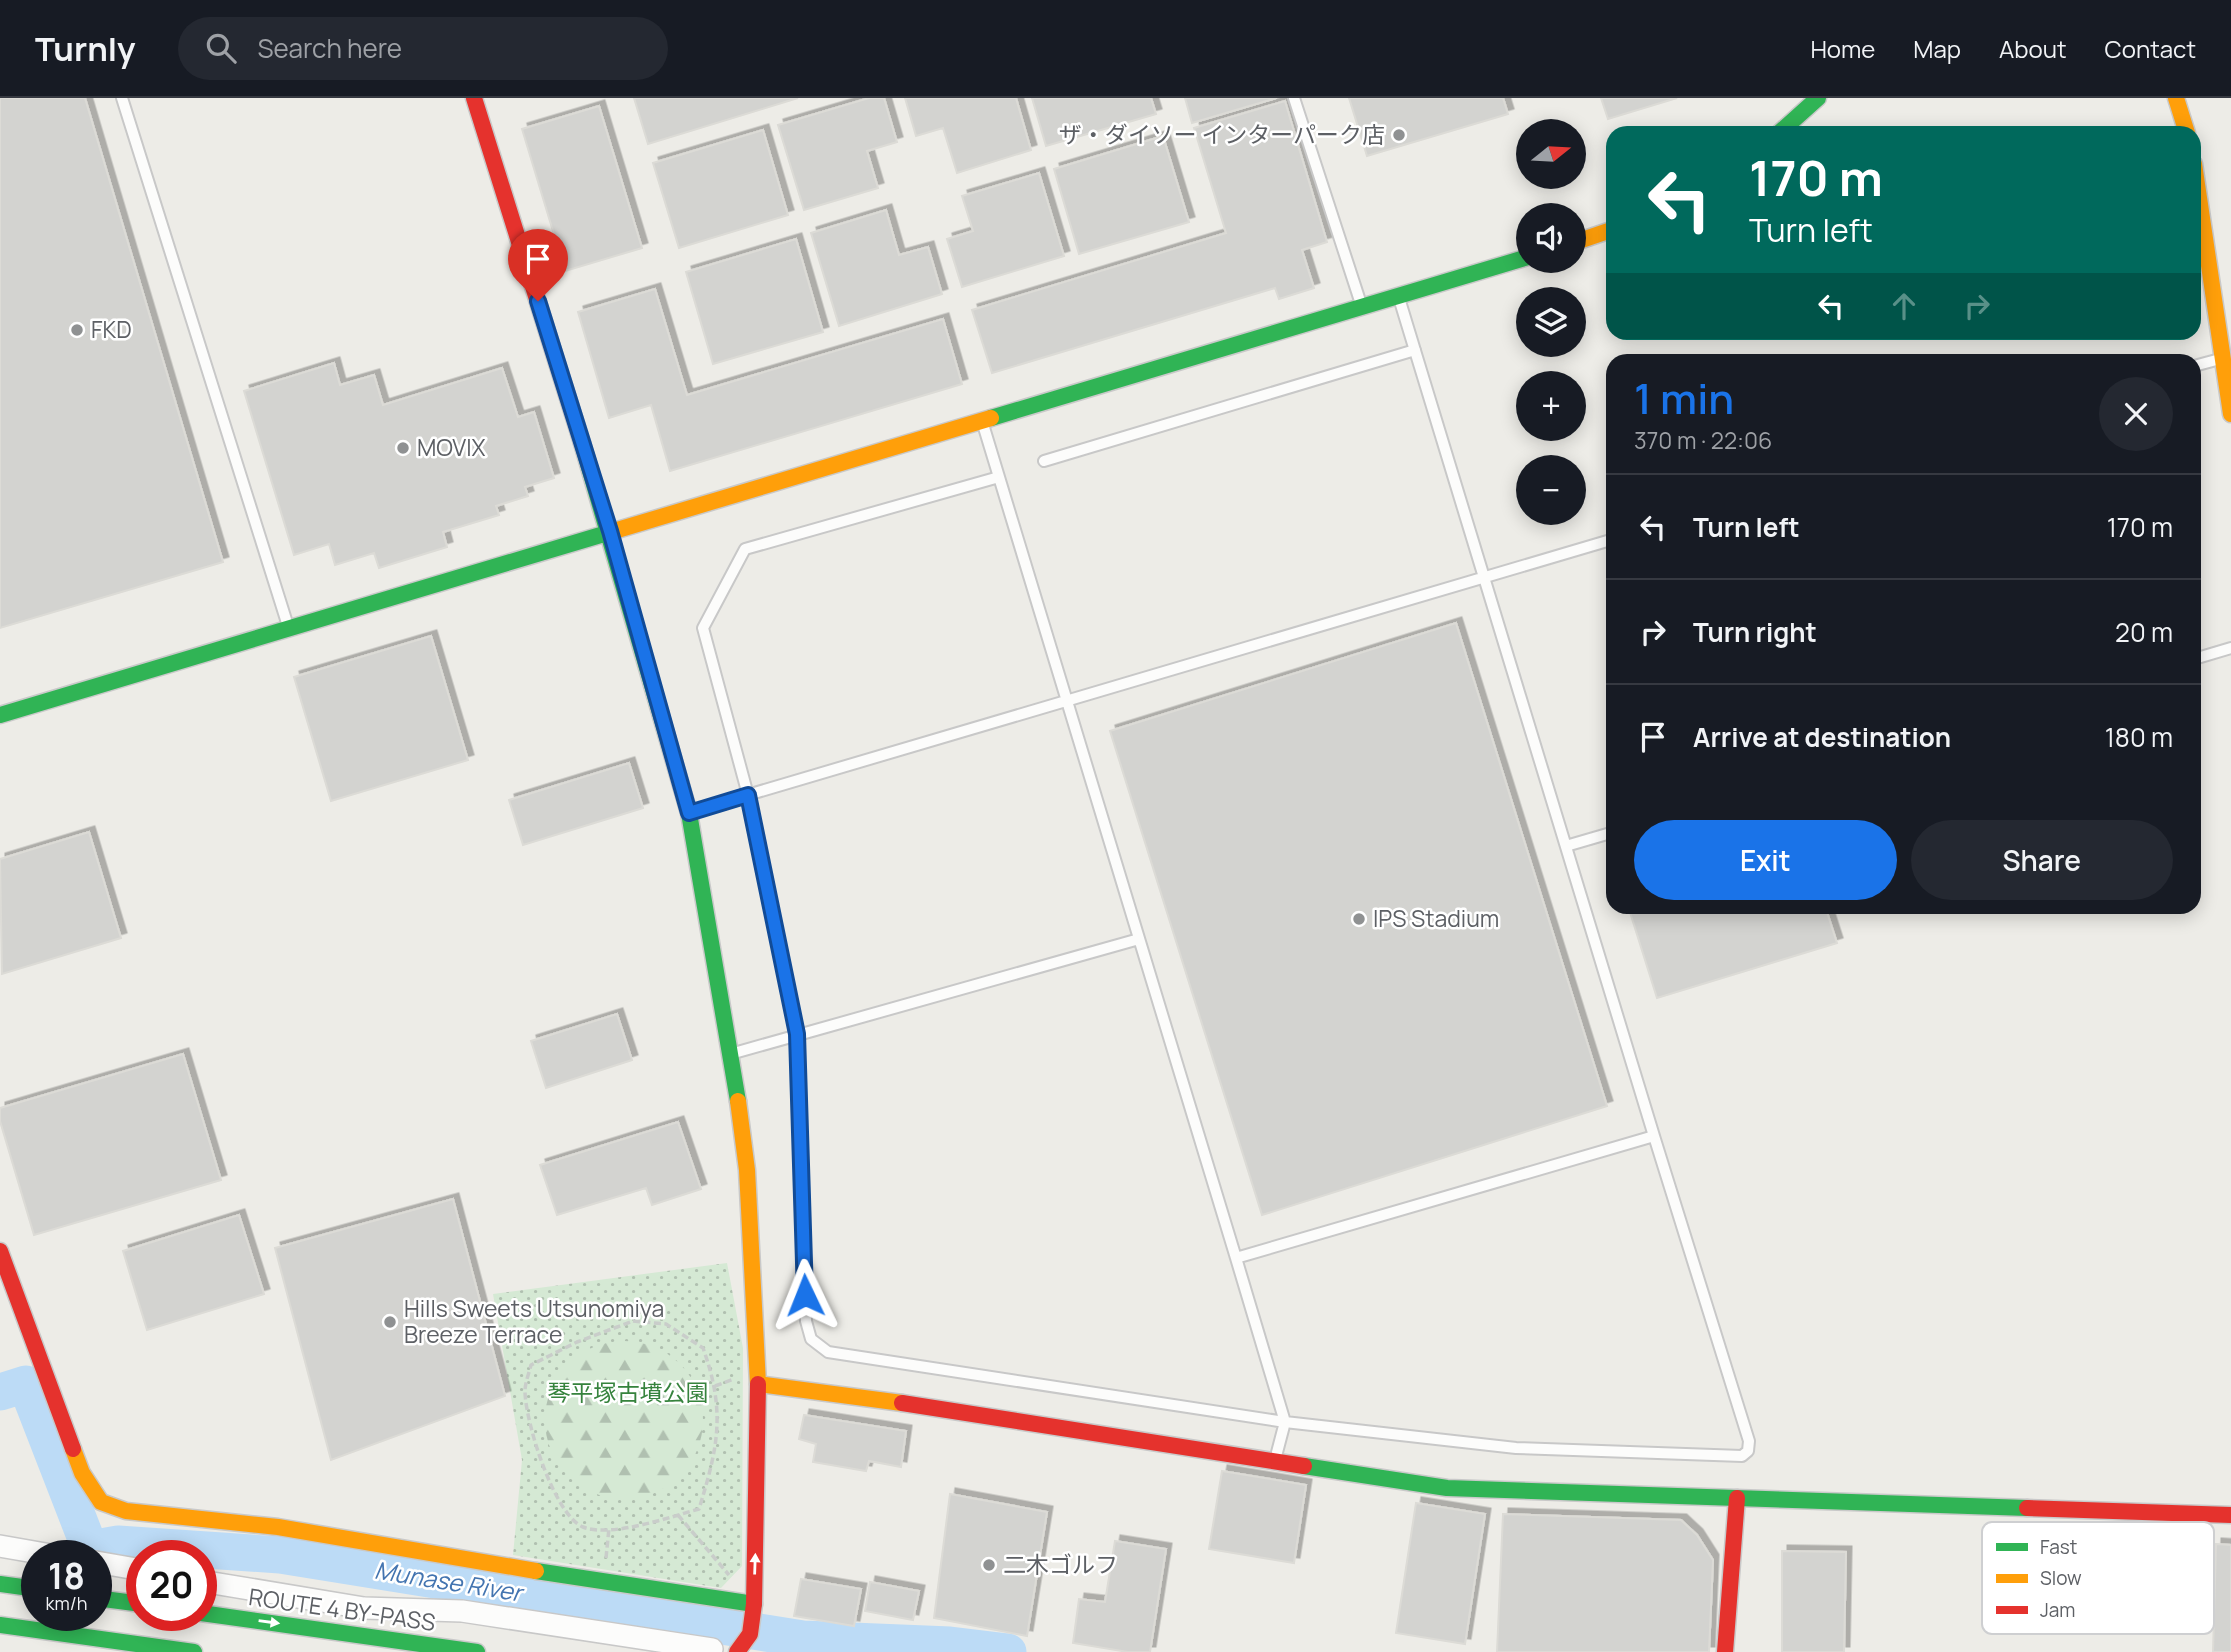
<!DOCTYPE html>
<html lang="en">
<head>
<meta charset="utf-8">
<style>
  :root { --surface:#171b24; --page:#242831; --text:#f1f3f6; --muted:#9ea1a6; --line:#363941; --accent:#1a73e8 }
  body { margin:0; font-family:Manrope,"Noto Sans JP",sans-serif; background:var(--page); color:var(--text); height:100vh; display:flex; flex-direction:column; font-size:26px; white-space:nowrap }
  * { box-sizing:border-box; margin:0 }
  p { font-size:23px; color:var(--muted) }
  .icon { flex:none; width:38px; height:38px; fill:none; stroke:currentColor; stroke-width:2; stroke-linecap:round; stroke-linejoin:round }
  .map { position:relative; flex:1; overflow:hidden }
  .panel { position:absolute; left:1606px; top:256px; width:595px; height:560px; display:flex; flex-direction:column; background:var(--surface); border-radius:21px; box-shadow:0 4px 18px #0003 }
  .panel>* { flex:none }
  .guide { position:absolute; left:1606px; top:28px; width:595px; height:214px; border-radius:21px; box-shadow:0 4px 18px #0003; background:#00695c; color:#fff; overflow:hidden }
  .needle { width:46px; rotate:72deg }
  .controls { position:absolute; left:1516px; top:21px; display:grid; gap:14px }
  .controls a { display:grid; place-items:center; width:70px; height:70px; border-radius:50%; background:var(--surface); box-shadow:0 4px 18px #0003; font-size:35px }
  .speed { position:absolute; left:21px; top:1442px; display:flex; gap:14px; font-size:35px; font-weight:700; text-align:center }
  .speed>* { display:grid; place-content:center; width:91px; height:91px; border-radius:50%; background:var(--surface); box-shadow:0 4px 18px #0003; line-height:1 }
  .speed small { font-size:18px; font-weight:400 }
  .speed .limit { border:10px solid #d22; background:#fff; color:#111 }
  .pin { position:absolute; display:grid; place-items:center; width:60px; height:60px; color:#fff; margin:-72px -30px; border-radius:50% 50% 50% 0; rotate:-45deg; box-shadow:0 0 7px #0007 }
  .pin .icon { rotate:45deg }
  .me { position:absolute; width:77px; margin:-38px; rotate:358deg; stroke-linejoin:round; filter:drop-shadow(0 0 5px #0008) }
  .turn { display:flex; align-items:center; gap:24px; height:147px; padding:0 28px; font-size:32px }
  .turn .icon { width:91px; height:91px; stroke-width:2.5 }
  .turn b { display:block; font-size:49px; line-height:60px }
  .lanes { display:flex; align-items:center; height:66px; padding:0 28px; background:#0003; justify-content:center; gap:35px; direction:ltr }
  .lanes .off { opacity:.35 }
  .round { display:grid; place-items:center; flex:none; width:74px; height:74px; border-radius:37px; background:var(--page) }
  .overview { display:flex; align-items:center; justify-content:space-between; height:119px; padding:0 28px }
  h1 { font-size:42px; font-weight:600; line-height:52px; color:var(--accent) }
  .cta { display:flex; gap:14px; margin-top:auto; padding:14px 28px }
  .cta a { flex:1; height:80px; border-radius:42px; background:var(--accent); color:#fff; font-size:28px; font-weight:600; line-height:80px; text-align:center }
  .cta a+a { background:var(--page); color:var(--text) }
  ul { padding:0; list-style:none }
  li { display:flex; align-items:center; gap:21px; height:105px; padding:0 28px; border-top:2px solid var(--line) }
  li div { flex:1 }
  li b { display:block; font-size:26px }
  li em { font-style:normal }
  header { display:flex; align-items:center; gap:42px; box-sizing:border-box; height:98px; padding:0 35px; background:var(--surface); border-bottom:2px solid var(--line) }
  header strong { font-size:33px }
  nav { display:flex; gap:38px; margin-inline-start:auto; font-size:24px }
  .search { width:490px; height:63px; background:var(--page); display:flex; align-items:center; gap:18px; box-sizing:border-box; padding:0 24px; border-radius:38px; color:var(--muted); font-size:26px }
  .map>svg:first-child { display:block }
  .grass { fill:url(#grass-dots) }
  .forest { fill:url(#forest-firs) }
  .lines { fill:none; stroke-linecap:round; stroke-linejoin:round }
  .river { stroke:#bcdbf6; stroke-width:37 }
  .building { fill:#d3d3d0; stroke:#dcdbd6; stroke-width:2; filter:url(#shadow) }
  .lane-casing { stroke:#c8c8c8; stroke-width:14 }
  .street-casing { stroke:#c8c8c8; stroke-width:24 }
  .fast-casing { stroke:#c9c9c9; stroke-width:19 }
  .slow-casing { stroke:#c9c9c9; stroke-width:19 }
  .jam-casing { stroke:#c9c9c9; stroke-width:19 }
  .path { stroke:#c9cdca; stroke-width:3.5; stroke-dasharray:7 3.5; stroke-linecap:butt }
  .lane { stroke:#fcfcfb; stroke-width:10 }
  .street { stroke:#fcfcfb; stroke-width:21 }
  .fast { stroke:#30b455; stroke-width:16 }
  .slow { stroke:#ff9f0a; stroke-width:16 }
  .jam { stroke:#e5322d; stroke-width:16 }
  .oneway { fill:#fff }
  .route-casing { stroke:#114b97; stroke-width:18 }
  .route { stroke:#1a73e8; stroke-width:12 }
  .poi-dot { fill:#8f9192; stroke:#fff; stroke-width:2.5 }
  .labels { text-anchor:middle; stroke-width:5; stroke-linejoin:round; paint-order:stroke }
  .poi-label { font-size:23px; fill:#5d6065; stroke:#fff; text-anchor:start }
  .park-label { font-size:23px; fill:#36833d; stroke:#fff }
  .street-label { font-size:23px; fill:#5d6065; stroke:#fff }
  .water-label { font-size:24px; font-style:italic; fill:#4374b0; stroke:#fff }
  .key { fill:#fff; stroke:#cecfd1; stroke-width:2 }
  .key-label { font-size:19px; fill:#5d6065 }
</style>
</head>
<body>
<header>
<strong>Turnly</strong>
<div class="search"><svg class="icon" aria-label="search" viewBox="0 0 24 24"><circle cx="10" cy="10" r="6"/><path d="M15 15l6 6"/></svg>Search here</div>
<nav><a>Home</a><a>Map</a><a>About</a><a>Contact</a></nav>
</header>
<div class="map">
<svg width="2231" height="1554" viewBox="0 0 2231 1554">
  <defs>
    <pattern id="grass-dots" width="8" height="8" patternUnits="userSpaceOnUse" patternTransform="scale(1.75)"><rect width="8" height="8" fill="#d5e9d4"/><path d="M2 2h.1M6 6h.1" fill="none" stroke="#b0c0b0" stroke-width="1.8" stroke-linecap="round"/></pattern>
    <pattern id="forest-firs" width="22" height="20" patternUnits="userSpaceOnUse" patternTransform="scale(1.75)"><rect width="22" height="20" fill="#d5e9d4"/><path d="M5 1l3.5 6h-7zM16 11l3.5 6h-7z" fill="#b0c0b0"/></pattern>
    <filter id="shadow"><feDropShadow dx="5.5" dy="-5.5" stdDeviation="0" flood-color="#0004"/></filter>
  </defs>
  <rect width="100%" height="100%" fill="#edece7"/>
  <path class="grass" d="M727,1165L743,1250L742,1468L721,1490L513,1457L522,1362L493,1196Z"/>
  <path class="forest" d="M545 1322a79 79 0 1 1 158 0a79 79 0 1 1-158 0Z"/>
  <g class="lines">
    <path class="river" d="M0,1294L26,1286L90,1451L118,1446L280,1457L803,1541L950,1547L1008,1554"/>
  </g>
  <path class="building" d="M0,0H85L223,464L0,530Z
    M634,0H798L648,46Z
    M869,0H884L897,44L867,53L878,90L804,112L778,27Z
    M905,0H1016L1031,52L957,75L943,30L916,38Z
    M1032,0H1151L1156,16L1046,48Z
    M1185,0H1276L1192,25Z
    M1349,0H1503L1508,16L1367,58Z
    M1601,0H1677L1608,21Z
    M1285,3L1327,144L1302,152L1314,190L1279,201L1275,190L992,275L972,212L1226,135L1194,30Z
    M599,8L642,150L565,173L522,31Z
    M763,32L788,117L679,150L653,65Z
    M1163,38L1189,124L1079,156L1054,71Z
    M1039,75L1064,158L962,189L947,141L973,133L962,98Z
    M886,112L899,157L928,149L942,196L839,228L811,135Z
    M796,141L823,234L713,266L686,174Z
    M655,191L687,297L943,221L962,286L670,373L651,307L609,320L578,214Z
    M334,265L340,287L374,277L383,307L502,270L518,319L534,314L554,380L525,389L528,398L496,408L499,417L443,434L447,449L379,470L374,455L335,467L329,446L294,457L244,293Z
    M1456,525L1607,1008L1262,1117L1110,633Z
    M431,538L468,662L331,703L294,579Z
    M629,665L643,710L523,747L509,702Z
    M89,734L121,840L2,876L0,761Z
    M1628,808H1825L1837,845L1657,900Z
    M617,916L632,962L546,990L531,943Z
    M183,956L221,1082L34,1137L0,1023V1010Z
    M678,1024L701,1091L652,1107L646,1090L557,1117L540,1067Z
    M453,1101L505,1298L331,1362L275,1150Z
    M239,1117L264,1196L147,1232L123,1153Z
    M804,1317L906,1333L901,1369L869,1363L866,1373L813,1364L816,1346L799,1341Z
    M1222,1373L1306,1387L1294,1465L1209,1451Z
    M950,1396L1047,1414L1027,1538L934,1520Z
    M1416,1405L1485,1416L1465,1546L1396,1535Z
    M1503,1416L1681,1422L1697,1437L1713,1462L1709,1554H1497Z
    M1115,1443L1166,1451L1150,1554H1128L1073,1545L1079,1501L1105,1504Z
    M2216,1446L2231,1447V1554H2213Z
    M1782,1453L1846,1454L1844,1554H1782Z
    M801,1481L861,1491L854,1528L794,1518Z
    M870,1484L919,1493L913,1522L865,1513Z"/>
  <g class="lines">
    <defs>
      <path id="lane" d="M122,0L288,528
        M1294,0L1361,206
        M2194,268L2220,261
        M982,323L1236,1160L1654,1038L1399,200
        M1044,363L1415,252
        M999,379L745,451L703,530L748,697L797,936L806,1223L811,1241L828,1254L1285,1324L1516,1350L1742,1358L1748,1353L1749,1343L1654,1038
        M2194,561L2231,550
        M690,714L1614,441
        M1566,748L1614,734
        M734,955L1139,841
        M1236,1160L1285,1324L1275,1362"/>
      <path id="street" d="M0,1448L57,1458
        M96,1464L142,1472
        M201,1483L364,1510L462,1513L712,1551"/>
      <path id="fast" d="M1779,35L1818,0
        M991,320L1528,159
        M582,345L689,715L738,1003
        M0,617L614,433
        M1304,1368L1447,1390L2027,1410
        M536,1473L754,1506
        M0,1486L37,1491
        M96,1500L142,1506
        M201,1515L477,1554
        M0,1527L194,1554"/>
      <path id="slow" d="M2176,0L2187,35
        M2194,66L2231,316
        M1573,145L1614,131
        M614,433L991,320
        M738,1003L747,1072L758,1286L902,1305
        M73,1351L82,1375L101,1404L126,1413L278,1429L536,1473"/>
      <path id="jam" d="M474,0L582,345
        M0,1153L73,1351
        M902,1305L1304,1368
        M2027,1410L2231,1417
        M737,1554L750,1536L754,1506L758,1286
        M1725,1554L1737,1400"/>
    </defs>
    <use href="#lane" class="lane-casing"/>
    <use href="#street" class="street-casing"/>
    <use href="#fast" class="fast-casing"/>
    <use href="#slow" class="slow-casing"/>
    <use href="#jam" class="jam-casing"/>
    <path class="path" d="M633,1223L666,1226L703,1250C726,1314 718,1349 699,1411C670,1419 611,1440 583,1429C554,1417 525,1323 525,1293C525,1285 529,1275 531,1267L577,1244Z
      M715,1288L734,1281
      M678,1417L729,1477
      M606,1460L609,1430"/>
    <use href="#lane" class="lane"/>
    <use href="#street" class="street"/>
    <use href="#fast" class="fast"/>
    <use href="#slow" class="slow"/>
    <use href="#jam" class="jam"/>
  </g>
  <defs><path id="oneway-solid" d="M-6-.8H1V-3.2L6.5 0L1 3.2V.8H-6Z" transform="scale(1.75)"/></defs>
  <g class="oneway">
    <use href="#oneway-solid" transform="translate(755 1466) rotate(-88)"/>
    <use href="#oneway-solid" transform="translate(269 1524) rotate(8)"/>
  </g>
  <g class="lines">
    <defs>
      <path id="route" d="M538,203L610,433L689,715L748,697L797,936L805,1197"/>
    </defs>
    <use href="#route" class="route-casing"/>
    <use href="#route" class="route"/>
  </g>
  <g class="poi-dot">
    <circle cx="1399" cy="37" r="7"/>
    <circle cx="77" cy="232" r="7"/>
    <circle cx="403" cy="350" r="7"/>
    <circle cx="1359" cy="821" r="7"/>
    <circle cx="390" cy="1224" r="7"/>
    <circle cx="989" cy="1467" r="7"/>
  </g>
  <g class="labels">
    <g class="poi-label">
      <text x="1385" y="45" text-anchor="end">ザ・ダイソー インターパーク店</text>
      <text x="91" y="240">FKD</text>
      <text x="417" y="358">MOVIX</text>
      <text x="1373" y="829">IPS Stadium</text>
      <text x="404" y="1219">Hills Sweets Utsunomiya<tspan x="404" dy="26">Breeze Terrace</tspan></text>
      <text x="1003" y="1475">二木ゴルフ</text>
    </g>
    <g class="park-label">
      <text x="628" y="1303">琴平塚古墳公園</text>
    </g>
    <g class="street-label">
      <text transform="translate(342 1512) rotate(8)" y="8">ROUTE 4 BY-PASS</text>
    </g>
    <g class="water-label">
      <text transform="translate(448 1484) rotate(9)" y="8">Munase River</text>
    </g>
  </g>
  <rect x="1982" y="1424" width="232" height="112" rx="10" class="key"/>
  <rect x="1996" y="1445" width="32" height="8" fill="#30b455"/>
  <rect x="1996" y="1476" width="32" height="9" fill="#ff9f0a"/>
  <rect x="1996" y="1508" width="32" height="8" fill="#e5322d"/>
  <g class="key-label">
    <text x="2040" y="1456">Fast</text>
    <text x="2040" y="1487">Slow</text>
    <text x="2040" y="1519">Jam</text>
  </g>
</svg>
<div class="controls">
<a><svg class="needle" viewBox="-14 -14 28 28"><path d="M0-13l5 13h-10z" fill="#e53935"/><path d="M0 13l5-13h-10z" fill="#9ea1a6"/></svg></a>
<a><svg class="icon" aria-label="sound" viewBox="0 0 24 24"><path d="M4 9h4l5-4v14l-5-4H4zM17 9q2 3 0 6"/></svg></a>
<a><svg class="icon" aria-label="layers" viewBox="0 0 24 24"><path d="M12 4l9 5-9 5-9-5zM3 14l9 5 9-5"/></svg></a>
<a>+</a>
<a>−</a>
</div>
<div class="speed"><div>18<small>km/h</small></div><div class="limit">20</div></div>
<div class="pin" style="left:538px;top:203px;background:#d93025"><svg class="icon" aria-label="arrive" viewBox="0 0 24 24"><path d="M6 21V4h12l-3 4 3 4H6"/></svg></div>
<svg class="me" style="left:805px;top:1197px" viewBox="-20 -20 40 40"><path d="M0-17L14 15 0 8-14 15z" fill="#1a73e8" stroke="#fff" stroke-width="4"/></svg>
<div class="guide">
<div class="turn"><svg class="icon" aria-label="left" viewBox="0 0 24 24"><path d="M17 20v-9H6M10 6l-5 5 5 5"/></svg><div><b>170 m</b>Turn left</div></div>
<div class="lanes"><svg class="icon" aria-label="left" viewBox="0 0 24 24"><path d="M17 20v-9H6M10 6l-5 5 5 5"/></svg><svg class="icon off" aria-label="ahead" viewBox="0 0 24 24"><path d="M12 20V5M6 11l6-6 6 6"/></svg><svg class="icon off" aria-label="right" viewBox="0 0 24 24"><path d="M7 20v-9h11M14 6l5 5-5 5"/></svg></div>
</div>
<section class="panel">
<div class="overview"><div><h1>1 min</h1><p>370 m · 22:06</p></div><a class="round"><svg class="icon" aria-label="close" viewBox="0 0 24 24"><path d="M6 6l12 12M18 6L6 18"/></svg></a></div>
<ul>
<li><svg class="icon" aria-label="left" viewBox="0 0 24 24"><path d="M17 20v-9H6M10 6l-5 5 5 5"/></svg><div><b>Turn left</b></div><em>170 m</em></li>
<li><svg class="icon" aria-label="right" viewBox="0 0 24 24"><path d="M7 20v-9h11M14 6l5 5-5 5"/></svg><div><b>Turn right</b></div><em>20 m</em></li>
<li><svg class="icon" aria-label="arrive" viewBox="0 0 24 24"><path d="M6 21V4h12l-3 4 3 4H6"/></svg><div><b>Arrive at destination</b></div><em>180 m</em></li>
</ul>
<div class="cta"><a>Exit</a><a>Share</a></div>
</section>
</div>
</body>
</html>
